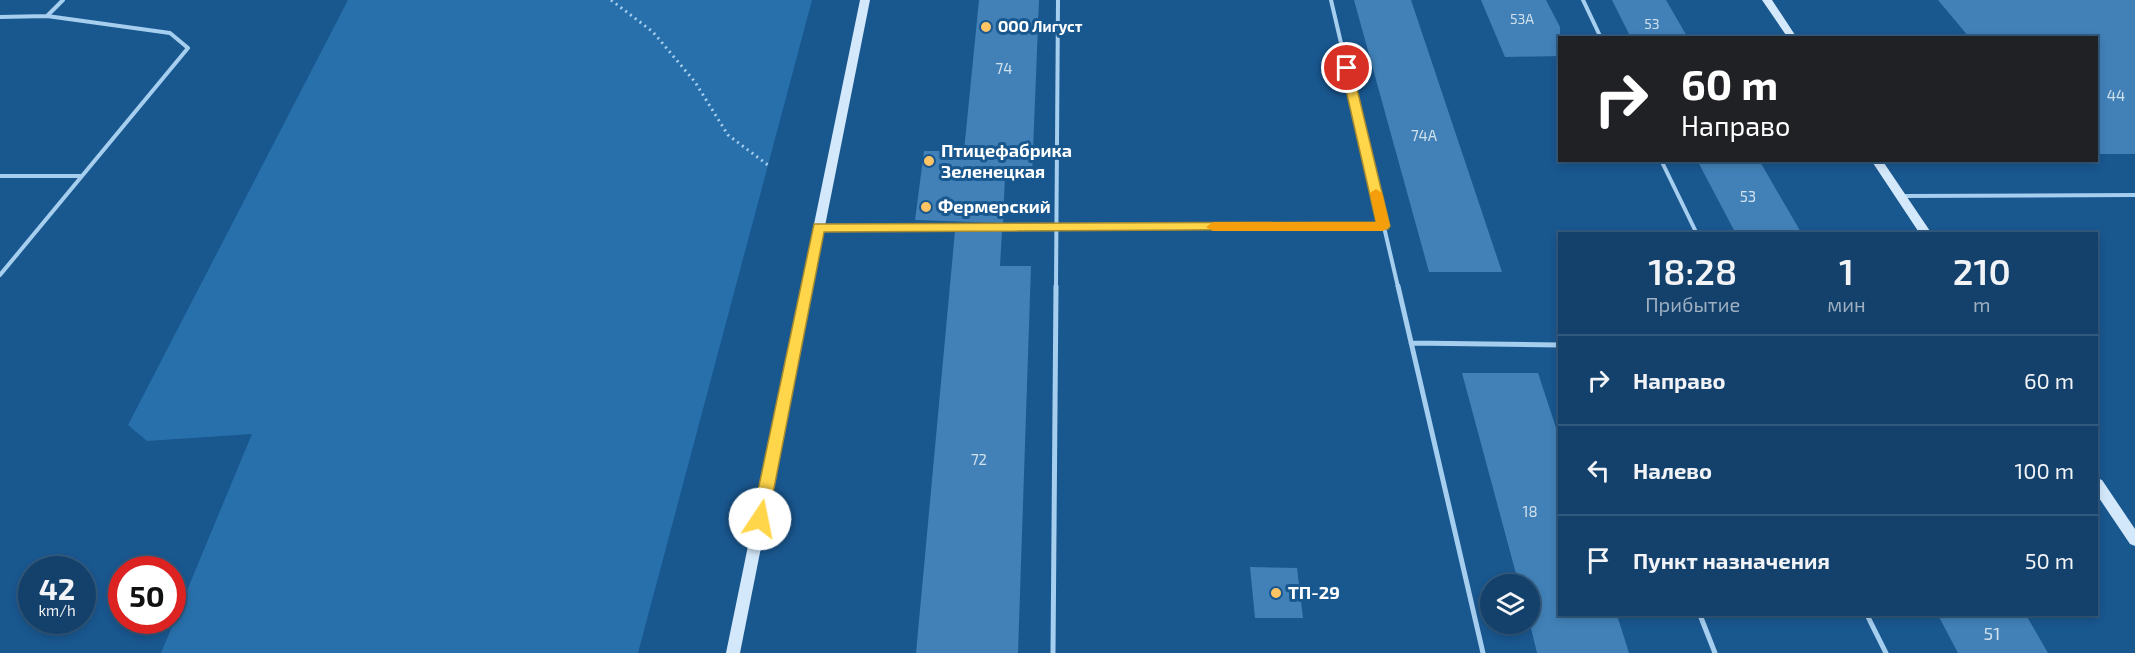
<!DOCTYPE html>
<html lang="ru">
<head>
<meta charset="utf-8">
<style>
  :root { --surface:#13416b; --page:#204c73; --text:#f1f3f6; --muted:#9dafc1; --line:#325a7e }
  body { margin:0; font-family:"Exo 2",sans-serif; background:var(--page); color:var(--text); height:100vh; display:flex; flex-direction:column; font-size:22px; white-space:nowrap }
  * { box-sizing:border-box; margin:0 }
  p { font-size:20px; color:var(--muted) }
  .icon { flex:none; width:33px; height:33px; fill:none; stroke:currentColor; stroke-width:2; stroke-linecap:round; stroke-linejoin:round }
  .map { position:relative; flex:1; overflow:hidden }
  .details { position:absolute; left:1558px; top:232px; width:540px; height:384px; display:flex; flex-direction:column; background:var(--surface); border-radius:0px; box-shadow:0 3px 9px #0003,0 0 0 2px var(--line) }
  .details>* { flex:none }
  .banner { position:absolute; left:1558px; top:36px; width:540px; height:126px; border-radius:0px; box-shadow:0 3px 9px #0003,0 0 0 2px var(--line); background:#202124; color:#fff; overflow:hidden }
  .fabs { position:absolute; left:1480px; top:574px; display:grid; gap:12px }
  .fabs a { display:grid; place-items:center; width:60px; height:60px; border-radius:50%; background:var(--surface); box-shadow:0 3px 9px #0003,0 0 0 2px var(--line); font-size:30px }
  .speed { position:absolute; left:18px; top:556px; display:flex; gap:12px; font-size:30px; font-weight:700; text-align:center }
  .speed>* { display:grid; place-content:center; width:78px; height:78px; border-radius:50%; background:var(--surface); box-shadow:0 3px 9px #0003,0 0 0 2px var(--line); line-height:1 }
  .speed small { font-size:15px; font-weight:400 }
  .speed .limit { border:9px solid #d22; background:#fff; color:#111 }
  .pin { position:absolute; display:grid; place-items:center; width:51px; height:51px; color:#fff; margin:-26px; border:3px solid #fff; border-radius:50%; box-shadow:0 2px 6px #0007 }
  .me { position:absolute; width:66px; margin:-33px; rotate:11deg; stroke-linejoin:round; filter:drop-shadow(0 0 4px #0008) }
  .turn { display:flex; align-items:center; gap:21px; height:126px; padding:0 24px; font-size:27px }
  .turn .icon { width:78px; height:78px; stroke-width:2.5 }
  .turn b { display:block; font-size:42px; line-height:51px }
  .eta { display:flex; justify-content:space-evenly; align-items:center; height:102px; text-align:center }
  .eta b { font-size:36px; font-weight:600; line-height:42px }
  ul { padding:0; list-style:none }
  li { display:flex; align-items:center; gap:18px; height:90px; padding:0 24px; border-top:2px solid var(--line) }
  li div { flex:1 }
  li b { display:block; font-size:22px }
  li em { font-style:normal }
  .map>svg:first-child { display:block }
  .green { fill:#2870ab }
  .building { fill:#4181b7 }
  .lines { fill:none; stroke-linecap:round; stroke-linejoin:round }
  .path { stroke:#a6ceef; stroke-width:3; stroke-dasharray:2 4; stroke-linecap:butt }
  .lane-far1 { stroke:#a6ceef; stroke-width:4 }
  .lane { stroke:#a6ceef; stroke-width:5 }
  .secondary { fill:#d3e8fa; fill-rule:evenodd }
  .route { fill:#ffd54a; stroke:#a68a30; stroke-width:1.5 }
  .slow { fill:#f59e0b }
  .poi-dot { fill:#ffc464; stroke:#19578f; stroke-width:2 }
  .labels { text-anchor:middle; stroke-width:6; stroke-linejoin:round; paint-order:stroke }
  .far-number-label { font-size:14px; fill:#d0e0ed }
  .far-poi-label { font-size:15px; font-weight:bold; fill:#fff; stroke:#19578f; text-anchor:start }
  .number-label { font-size:15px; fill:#d0e0ed }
  .poi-label { font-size:18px; font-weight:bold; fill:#fff; stroke:#19578f; text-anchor:start }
  .near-number-label { font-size:18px; fill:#d0e0ed }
</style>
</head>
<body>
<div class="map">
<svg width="2135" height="653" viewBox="0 0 2135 653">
  <rect width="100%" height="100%" fill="#19578f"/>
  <path class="green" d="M348,0H812L638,653H161L252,434L147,441L128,425Z"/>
  <path class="building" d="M979,0H1039L1032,176H1005L1003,223L915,220L924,151H964Z
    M1354,0H1411L1502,272H1429Z
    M1481,0H1546L1560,27V56L1505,57Z
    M1612,0H1666L1688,38H1631Z
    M1938,0H2135V154H2097V38L1969,37Z
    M1697,160H1759L1802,234H1736Z
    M955,231H1002L1000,266H1031L1018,653H916Z
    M1462,373H1538L1560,440V615H1617L1629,653H1537L1530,624V585H1519Z
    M1250,567L1297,568L1303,618H1255Z
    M1938,615H2026L2048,653H1958Z"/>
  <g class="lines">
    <path class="path" d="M611,0L653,32L695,82L728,135L768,165"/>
    <path class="lane-far1" d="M1331,0L1398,287
      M1583,0L1601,38
      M47,16L63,0
      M0,17L47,16L170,33L188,48L0,275
      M1661,160L1697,234
      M0,176H82
      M1902,196L2135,195
      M819,227L1384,226
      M1056,287L1058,0"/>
    <path class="lane" d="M1398,286L1483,653
      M1411,343L1560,345
      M1700,615L1715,653
      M1867,615L1886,653
      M1053,653L1056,286"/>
    <path class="secondary" d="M860,0H870L740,653H726Z
      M1762,0H1772L1797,38H1788Z
      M1871,160H1882L1932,234H1920Z
      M2097,478L2102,480L2135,529V546L2130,544L2097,495Z"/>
  </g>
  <path class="route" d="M1347,64L1352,68L1390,226L1388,229L824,232L768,519L766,523L760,525L755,523L752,519L814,224L1376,222L1341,68Z"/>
  <path class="slow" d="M1376,189L1382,193L1390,226L1383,231H1213L1206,227L1213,222H1376L1370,193Z"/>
  <g class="poi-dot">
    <circle cx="986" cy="27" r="6"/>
    <circle cx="929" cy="161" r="6"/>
    <circle cx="926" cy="207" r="6"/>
    <circle cx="1276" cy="593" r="6"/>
  </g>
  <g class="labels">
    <g class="far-number-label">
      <text x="1522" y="24">53А</text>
      <text x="1652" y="29">53</text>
    </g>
    <g class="far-poi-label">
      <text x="998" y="32">ООО Лигуст</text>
    </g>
    <g class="number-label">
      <text x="1004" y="74">74</text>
      <text x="2116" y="101">44</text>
      <text x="1424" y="141">74А</text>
      <text x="1748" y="202">53</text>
      <text x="979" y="465">72</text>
      <text x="1530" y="517">18</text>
    </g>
    <g class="poi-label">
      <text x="941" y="157">Птицефабрика<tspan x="941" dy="21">Зеленецкая</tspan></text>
      <text x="938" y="213">Фермерский</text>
      <text x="1288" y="599">ТП-29</text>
    </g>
    <g class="near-number-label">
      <text x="1992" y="640">51</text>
    </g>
  </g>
</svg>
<div class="fabs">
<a><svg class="icon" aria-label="layers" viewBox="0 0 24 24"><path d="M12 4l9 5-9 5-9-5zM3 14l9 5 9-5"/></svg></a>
</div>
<div class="speed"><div>42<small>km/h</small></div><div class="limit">50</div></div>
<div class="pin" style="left:1347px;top:68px;background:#d93025"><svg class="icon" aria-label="arrive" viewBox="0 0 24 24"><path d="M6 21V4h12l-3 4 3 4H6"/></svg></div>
<svg class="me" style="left:760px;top:519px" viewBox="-20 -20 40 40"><circle r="19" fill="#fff"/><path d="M0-13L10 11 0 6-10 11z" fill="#ffd54a"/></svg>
<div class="banner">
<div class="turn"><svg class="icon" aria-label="right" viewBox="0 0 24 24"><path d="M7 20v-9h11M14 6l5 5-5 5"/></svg><div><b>60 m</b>Направо</div></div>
</div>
<section class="details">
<div class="eta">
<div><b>18:28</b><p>Прибытие</p></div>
<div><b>1</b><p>мин</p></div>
<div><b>210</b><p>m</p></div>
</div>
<ul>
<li><svg class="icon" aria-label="right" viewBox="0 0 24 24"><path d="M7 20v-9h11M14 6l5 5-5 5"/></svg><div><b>Направо</b></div><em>60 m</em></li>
<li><svg class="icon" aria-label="left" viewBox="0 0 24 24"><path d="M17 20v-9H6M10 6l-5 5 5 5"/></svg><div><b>Налево</b></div><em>100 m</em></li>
<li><svg class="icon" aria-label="arrive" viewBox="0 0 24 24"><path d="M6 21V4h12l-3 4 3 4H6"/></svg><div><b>Пункт назначения</b></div><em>50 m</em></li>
</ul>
</section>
</div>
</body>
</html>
